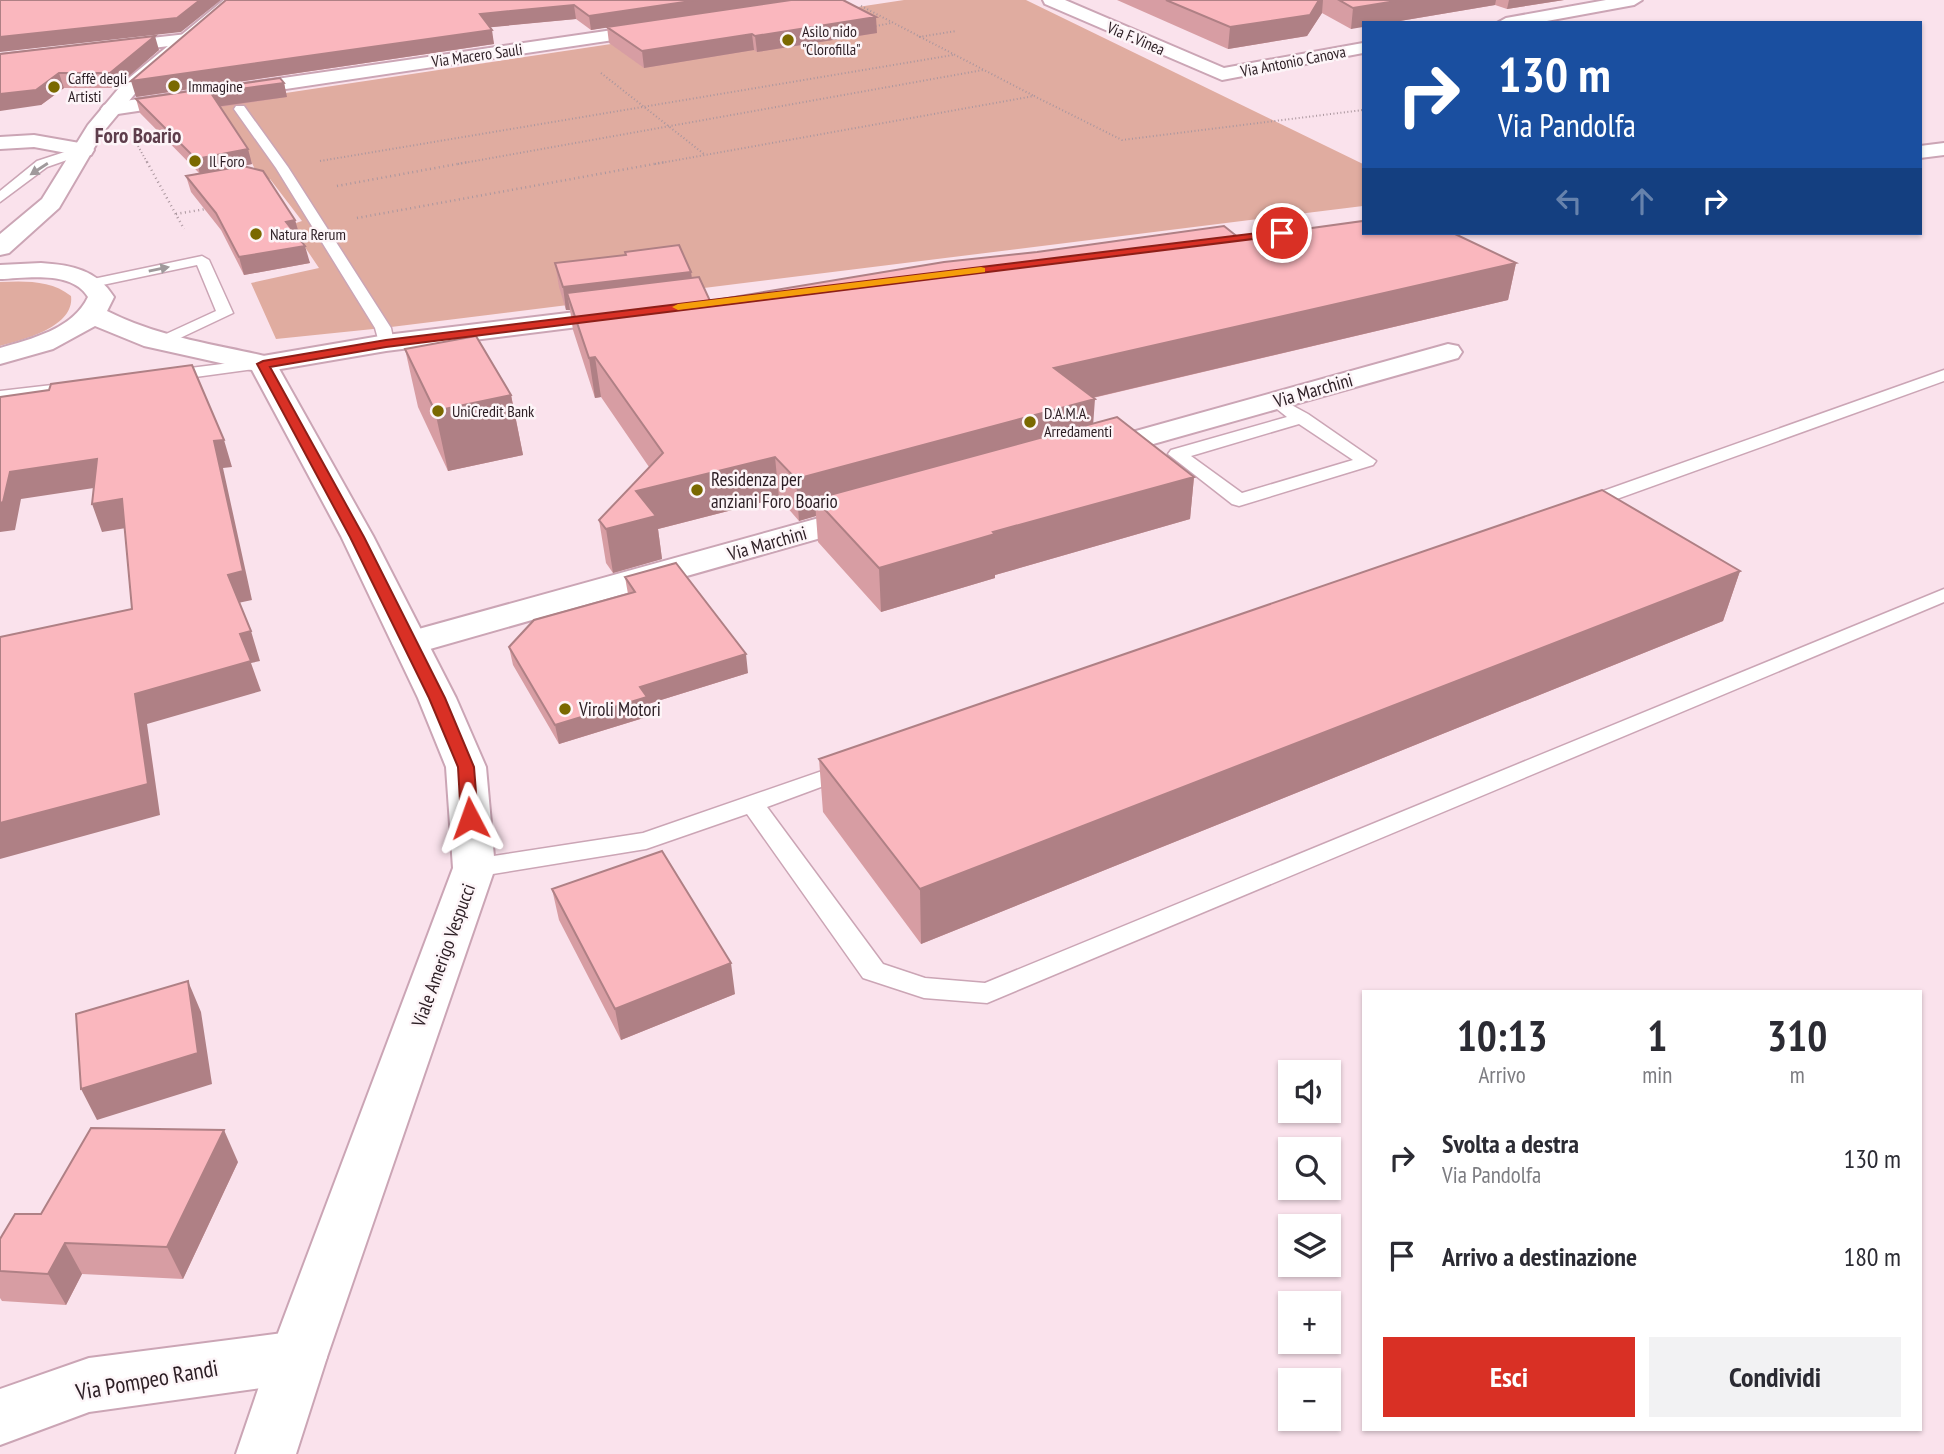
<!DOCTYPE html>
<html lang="it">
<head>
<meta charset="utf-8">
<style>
  :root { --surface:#fff; --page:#f2f2f3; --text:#2b2b33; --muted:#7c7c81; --accent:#d93025 }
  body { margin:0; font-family:"PT Sans Narrow",sans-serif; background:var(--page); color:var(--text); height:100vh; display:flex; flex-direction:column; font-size:26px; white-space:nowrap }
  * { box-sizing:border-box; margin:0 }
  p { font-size:23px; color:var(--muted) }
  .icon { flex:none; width:38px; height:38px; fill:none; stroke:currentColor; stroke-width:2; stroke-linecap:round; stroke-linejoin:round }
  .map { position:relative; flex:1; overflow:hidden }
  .panel { position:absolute; left:1362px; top:990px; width:560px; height:441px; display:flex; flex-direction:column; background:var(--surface); border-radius:0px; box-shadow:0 2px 5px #0004 }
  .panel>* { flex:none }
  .banner { position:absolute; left:1362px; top:21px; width:560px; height:214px; border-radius:0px; box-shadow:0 2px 5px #0004; background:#1a4fa0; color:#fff; overflow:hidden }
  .buttons { position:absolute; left:1278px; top:1060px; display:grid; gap:14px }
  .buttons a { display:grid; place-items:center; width:63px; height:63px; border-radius:0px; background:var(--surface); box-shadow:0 2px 5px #0004; font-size:35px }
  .pin { position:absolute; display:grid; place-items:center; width:60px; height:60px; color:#fff; margin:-30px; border:4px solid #fff; border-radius:50%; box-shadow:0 2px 7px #0007 }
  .me { position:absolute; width:77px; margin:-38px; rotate:356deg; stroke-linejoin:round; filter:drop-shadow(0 0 5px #0008) }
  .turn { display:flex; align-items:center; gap:24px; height:147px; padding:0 21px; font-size:32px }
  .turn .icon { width:91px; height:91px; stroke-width:2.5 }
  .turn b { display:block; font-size:49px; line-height:60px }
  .lanes { display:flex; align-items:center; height:66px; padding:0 21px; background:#0003; justify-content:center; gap:35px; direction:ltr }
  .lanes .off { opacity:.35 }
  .eta { display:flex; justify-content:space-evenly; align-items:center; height:119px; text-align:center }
  .eta b { font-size:42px; font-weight:700; line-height:49px }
  .button { display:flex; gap:14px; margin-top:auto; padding:14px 21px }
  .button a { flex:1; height:80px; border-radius:0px; background:var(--accent); color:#fff; font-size:28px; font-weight:700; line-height:80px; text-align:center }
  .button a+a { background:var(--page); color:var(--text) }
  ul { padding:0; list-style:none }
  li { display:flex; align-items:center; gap:21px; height:98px; padding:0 21px }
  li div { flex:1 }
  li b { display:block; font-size:26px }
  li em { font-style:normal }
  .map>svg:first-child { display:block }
  .green { fill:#e0aca0 }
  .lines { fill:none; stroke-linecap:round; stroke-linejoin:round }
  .lane-casing { stroke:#cba5b5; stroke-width:3 }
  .street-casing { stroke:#cba5b5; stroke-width:4 }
  .secondary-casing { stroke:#cba5b5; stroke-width:4 }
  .path-far1 { stroke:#aa969e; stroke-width:2; stroke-dasharray:1 2.5; stroke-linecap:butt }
  .path { stroke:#aa969e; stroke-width:2.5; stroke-dasharray:1 3.5; stroke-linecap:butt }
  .lane { fill:#fff; fill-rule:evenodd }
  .street { fill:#fff; fill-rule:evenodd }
  .secondary { fill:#fff; fill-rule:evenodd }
  .wall { fill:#d79da3 }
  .shaded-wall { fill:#af8085 }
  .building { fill:#fab7be; stroke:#af8085; stroke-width:2 }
  .oneway { fill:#a09a9c }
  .route { fill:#d93025; stroke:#8d1f18; stroke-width:2 }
  .slow { fill:#f59e0b }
  .poi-dot { fill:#7a6900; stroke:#fdf5f8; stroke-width:2.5 }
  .labels { text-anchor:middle; stroke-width:5; stroke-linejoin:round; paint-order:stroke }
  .far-poi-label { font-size:16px; fill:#2c1e24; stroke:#fdf5f8; text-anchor:start }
  .far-street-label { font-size:16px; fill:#2c1e24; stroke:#fdf5f8 }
  .street-label { font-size:19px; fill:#2c1e24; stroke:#fdf5f8 }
  .poi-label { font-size:19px; fill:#2c1e24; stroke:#fdf5f8; text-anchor:start }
  .far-district-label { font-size:21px; font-weight:bold; fill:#5e3e4c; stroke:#fdf5f8 }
  .near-street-label { font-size:23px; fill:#2c1e24; stroke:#fdf5f8 }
</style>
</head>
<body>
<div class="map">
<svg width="1944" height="1454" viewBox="0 0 1944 1454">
  <rect width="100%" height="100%" fill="#fae2ec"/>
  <path class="green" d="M904,0H1026L1363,164V206L383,328L276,339L251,283L319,268L290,225L302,221L270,179L260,180L242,142L160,112Z
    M0,282C25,281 51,280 71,296C75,327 23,340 0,346Z"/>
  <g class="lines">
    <defs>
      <path id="lane" d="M236,106H244L288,167L391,328L394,343L392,346H380L375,328L276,168L234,109Z
        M83,146L87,147V153L47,167L0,202V191L37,161Z
        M202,256L209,260L233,313L159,348L151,343L153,340L216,311L197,265L93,287L86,283L93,279Z
        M263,359L269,361L271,364L269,367L166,381L158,376L166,371Z
        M1944,370V381L1589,509L1582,511L1573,505L1575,501Z
        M52,385L60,390L58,394L0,401V391Z
        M1275,396L1308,414L1376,461L1373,465L1239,506L1232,504L1168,454L1171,450L1287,417L1267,401ZM1299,424L1353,460L1242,493L1191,456Z
        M1944,589V602L987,1003L924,998L863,978L747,814L646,849L474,877L465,874L461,868L465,862L474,859L643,833L848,762L856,764L860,769L856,774L767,807L883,964L925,978L985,983Z"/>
      <path id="street" d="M1043,0H1065L1224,68L1363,43V53L1222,80L1045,4Z
        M1606,0H1642L1634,5L1536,23H1497L1506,18Z
        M661,23L670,28L667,32L111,115L104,113L101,109L104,105L111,103Z
        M187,34L196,39L193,43L0,67V55Z
        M34,135L91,145L94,150L91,155L83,156L34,147L0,149V137Z
        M1944,143V155L1920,158V146Z
        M625,306L634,308L638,314L634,320L386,351L263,372L253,370L249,364L253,358L263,356L386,335Z
        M1448,344L1458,346L1462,352L1458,358L1093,461L1082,458L1078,452L1082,446Z
        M866,505L877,508L882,515L877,522L423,651L410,654L397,651L392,643L397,635Z
        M298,1331L318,1338L327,1357L318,1376L298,1383L89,1412L0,1445V1389L89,1358Z"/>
      <path id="secondary" d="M224,0H242L138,90L104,131L59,208L9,253L0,255V234L42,199L88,125L124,82Z
        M41,263C72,265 97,270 114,297L107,311C160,338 216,344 273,358L373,536L456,698L486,767L495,868L327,1357L296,1454H236L269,1357L453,868L446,767L418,698L341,536L252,370L144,346L95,326L53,349L0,364V348C31,339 73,329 88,297C72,270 26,278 0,279V265Z"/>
    </defs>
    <use href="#lane" class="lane-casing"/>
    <use href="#street" class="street-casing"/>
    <use href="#secondary" class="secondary-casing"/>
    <path class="path-far1" d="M861,6L1034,96
      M872,27L891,23
      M919,37L956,31
      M601,73L704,154
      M138,146L148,164
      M320,161L953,55
      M458,164L983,70
      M655,164L1034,96L1122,140L1363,110"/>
    <path class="path" d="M147,162L184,229
      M337,186L468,162
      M176,214L206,209
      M357,218L665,162"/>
    <use href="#lane" class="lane"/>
    <use href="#street" class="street"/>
    <use href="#secondary" class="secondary"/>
  </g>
  <path class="wall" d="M226,0H843L877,33L757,52L754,50L644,68L609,43L607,27L591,30L576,19L490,27L494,44L136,97Z
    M1117,0H1564L1507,9L1495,5L1388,23H1363L1351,29L1322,13L1307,36L1228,49Z
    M159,50L115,88H64L41,105L0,54Z
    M284,83L287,97L220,107L248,149L252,164L243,166L295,220L300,237H298L310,263L244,275L221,230L191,192L186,176L199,173L140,113L136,99Z
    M1239,238L1516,263L1508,300L1093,398V424L1194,477L1190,519L995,575V578L881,612L818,542L816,516L799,521L779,498L658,529L662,559L613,573L606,563L599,520L649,467L601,397L595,398L573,330L570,310H566L559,287L555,263L626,255L625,252L691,272L692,278L710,301Z
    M405,349L511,395L523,455L448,471L418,407Z
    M1740,571L1723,621L921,944L823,812L819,759Z
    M625,577L748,673L648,704L650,716L559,744L513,665L509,647L628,594Z
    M552,889L735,994L621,1040L559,920Z
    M238,1162L183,1279L82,1274L66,1305L2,1301L0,1298V1239L41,1214Z"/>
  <path class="shaded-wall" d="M200,0H221L181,32L0,52V37Z
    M698,0H793L591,30L589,16Z
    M1319,0H1323L1322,13L1307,36L1228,49L1230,27Z
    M1402,0H1496L1495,5L1388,23H1363V27L1351,29L1353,8Z
    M1509,0H1564L1507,9Z
    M574,5L576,19L483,28L480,14Z
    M876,17L877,33L757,52L755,36Z
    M492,30L494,44L136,97L131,81Z
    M752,34L754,50L644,68L642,51Z
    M155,36L159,50L115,88L110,73Z
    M59,73L64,88L41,105L0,111V94Z
    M284,83L287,97L215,107L211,93Z
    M248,149L252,164L200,174L196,159Z
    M295,220L300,237L290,239L286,222Z
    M305,246L310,263L244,275L239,257Z
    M1516,263L1508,300L1053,407L1054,368Z
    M691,272L694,295L567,293L570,310H566L563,287Z
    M595,357L601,397L595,398L589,358Z
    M511,395L523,455L448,471L435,411Z
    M1095,399L1092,440L815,499L816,516L799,521L796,479Z
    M224,440L232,467L223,468L252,600L238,603L228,575L214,441Z
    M775,457L779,498L658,529L662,559L613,573L606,529L636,491Z
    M97,459L107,486L21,499L15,530L0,532V503L10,472Z
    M1194,477L1190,519L995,575V578L881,612L879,568L993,532Z
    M122,499L132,527L102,532L92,504Z
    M1740,571L1723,621L921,944L920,889Z
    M251,631L260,661L251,663L261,691L147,724L160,815L0,859V823L135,694L240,634Z
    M746,654L748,673L648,704L650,716L559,744L555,725L640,687Z
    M731,963L735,994L621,1040L615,1009Z
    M188,981L201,1012L212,1084L97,1120L81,1089Z
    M224,1130L238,1162L183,1279L167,1247Z
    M65,1243L82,1274L66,1305L48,1274Z"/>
  <path class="building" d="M0,0H200L177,18L0,37Z
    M226,0H698L589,16L574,5L480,14L492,30L131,81Z
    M791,0H843L876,17L755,36L752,34L642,51L607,27Z
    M1166,0H1319L1310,15L1230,27Z
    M1339,0H1402L1353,8Z
    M155,36L110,73H59L36,90L0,94V54Z
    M280,78L284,83L211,93L248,149L196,159L136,99Z
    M243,166L263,171L295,220L286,222L305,246L239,257L216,213L186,176Z
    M1363,221V233H1453L1516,263L1054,368L1095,399L796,479L775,457L636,491L656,516L606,529L599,520L663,453L595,357L589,358L567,293L699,277L710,301L944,262L1037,252L1224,226L1239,238Z
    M679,245L691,272L563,287L555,263L626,255L625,252Z
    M476,336L511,395L435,411L405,349Z
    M192,365L224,440L214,441L243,571L228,575L251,631L240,634L251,661L135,694L148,784L0,823V637L132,609L122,499L92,504L97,459L10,472L3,502L0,503V397L49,390L51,384Z
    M1117,417L1194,477L993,532L995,534L879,568L815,499Z
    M1602,490L1740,571L920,889L819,759Z
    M676,563L746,654L640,687L647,697L555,725L509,647L534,620L635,592L625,577Z
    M662,851L731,963L615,1009L552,889Z
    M188,981L198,1053L81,1089L76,1014Z
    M91,1128L224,1130L167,1247L65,1243L48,1274L0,1271V1239L15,1214H41Z"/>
  <defs><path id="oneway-solid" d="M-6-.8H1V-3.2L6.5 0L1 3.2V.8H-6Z" transform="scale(1.75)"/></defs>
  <g class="oneway">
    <use href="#oneway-solid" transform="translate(39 169) rotate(147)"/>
    <use href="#oneway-solid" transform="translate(159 269) rotate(-12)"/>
  </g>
  <path class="route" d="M1282,230L1285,231V235L386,347L270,367L364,537L445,698L474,767L478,818L470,824L461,818L458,767L429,698L350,537L257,364L263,361L386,340Z"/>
  <path class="slow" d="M981,267L985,268V272L678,310L672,307L678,304Z"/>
  <g class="poi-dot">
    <circle cx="788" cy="40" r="7"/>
    <circle cx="174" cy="86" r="7"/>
    <circle cx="54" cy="87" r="7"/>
    <circle cx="195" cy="161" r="7"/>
    <circle cx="256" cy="234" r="7"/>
    <circle cx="438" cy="411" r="7"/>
    <circle cx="1030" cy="422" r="7"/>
    <circle cx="697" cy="490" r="7"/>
    <circle cx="565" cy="709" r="7"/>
  </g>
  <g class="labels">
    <g class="far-poi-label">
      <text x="802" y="37">Asilo nido<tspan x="802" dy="18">"Clorofilla"</tspan></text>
      <text x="68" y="84">Caffè degli<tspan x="68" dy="18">Artisti</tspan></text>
      <text x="188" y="92">Immagine</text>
      <text x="209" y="167">Il Foro</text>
      <text x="270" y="240">Natura Rerum</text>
      <text x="452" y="417">UniCredit Bank</text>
      <text x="1044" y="419">D.A.M.A.<tspan x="1044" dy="18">Arredamenti</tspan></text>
    </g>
    <g class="far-street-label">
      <text transform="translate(1136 38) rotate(23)" y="6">Via F.Vinea</text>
      <text transform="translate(477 55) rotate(-8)" y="6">Via Macero Sauli</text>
      <text transform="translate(1293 61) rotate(-11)" y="6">Via Antonio Canova</text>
    </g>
    <g class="street-label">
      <text transform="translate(1313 390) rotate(-16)" y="7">Via Marchini</text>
      <text transform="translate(767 543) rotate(-16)" y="7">Via Marchini</text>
      <text transform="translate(443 955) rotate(-70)" y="7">Viale Amerigo Vespucci</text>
    </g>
    <g class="poi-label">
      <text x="711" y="486">Residenza per<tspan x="711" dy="22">anziani Foro Boario</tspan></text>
      <text x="579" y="716">Viroli Motori</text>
    </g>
    <g class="far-district-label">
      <text x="138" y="143">Foro Boario</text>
    </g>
    <g class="near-street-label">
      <text transform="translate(147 1380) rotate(-10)" y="8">Via Pompeo Randi</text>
    </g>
  </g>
</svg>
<div class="buttons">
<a><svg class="icon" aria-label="sound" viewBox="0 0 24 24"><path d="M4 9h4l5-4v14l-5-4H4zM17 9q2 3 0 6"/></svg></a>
<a><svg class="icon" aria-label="search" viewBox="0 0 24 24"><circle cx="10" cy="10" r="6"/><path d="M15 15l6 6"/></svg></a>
<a><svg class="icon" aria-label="layers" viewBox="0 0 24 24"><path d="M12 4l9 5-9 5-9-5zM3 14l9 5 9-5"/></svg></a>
<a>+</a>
<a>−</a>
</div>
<div class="pin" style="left:1282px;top:233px;background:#d93025"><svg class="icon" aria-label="arrive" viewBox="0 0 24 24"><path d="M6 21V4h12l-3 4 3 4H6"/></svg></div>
<svg class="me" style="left:470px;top:818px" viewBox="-20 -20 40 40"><path d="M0-17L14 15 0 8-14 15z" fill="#d93025" stroke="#fff" stroke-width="4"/></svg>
<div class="banner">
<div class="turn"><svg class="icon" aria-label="right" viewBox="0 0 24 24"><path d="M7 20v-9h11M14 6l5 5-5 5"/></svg><div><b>130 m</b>Via Pandolfa</div></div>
<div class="lanes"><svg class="icon off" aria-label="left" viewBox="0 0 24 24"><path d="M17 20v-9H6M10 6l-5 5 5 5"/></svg><svg class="icon off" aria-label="ahead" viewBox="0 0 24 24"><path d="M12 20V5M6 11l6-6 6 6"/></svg><svg class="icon" aria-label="right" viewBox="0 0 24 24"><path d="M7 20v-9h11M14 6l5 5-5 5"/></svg></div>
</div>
<section class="panel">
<div class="eta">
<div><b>10:13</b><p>Arrivo</p></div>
<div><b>1</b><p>min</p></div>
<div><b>310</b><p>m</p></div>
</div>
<ul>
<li><svg class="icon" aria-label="right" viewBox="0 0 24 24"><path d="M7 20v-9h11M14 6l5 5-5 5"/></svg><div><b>Svolta a destra</b><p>Via Pandolfa</p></div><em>130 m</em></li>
<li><svg class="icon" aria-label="arrive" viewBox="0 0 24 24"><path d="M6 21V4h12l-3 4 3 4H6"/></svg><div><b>Arrivo a destinazione</b></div><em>180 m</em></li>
</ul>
<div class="button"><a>Esci</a><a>Condividi</a></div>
</section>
</div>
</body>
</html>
